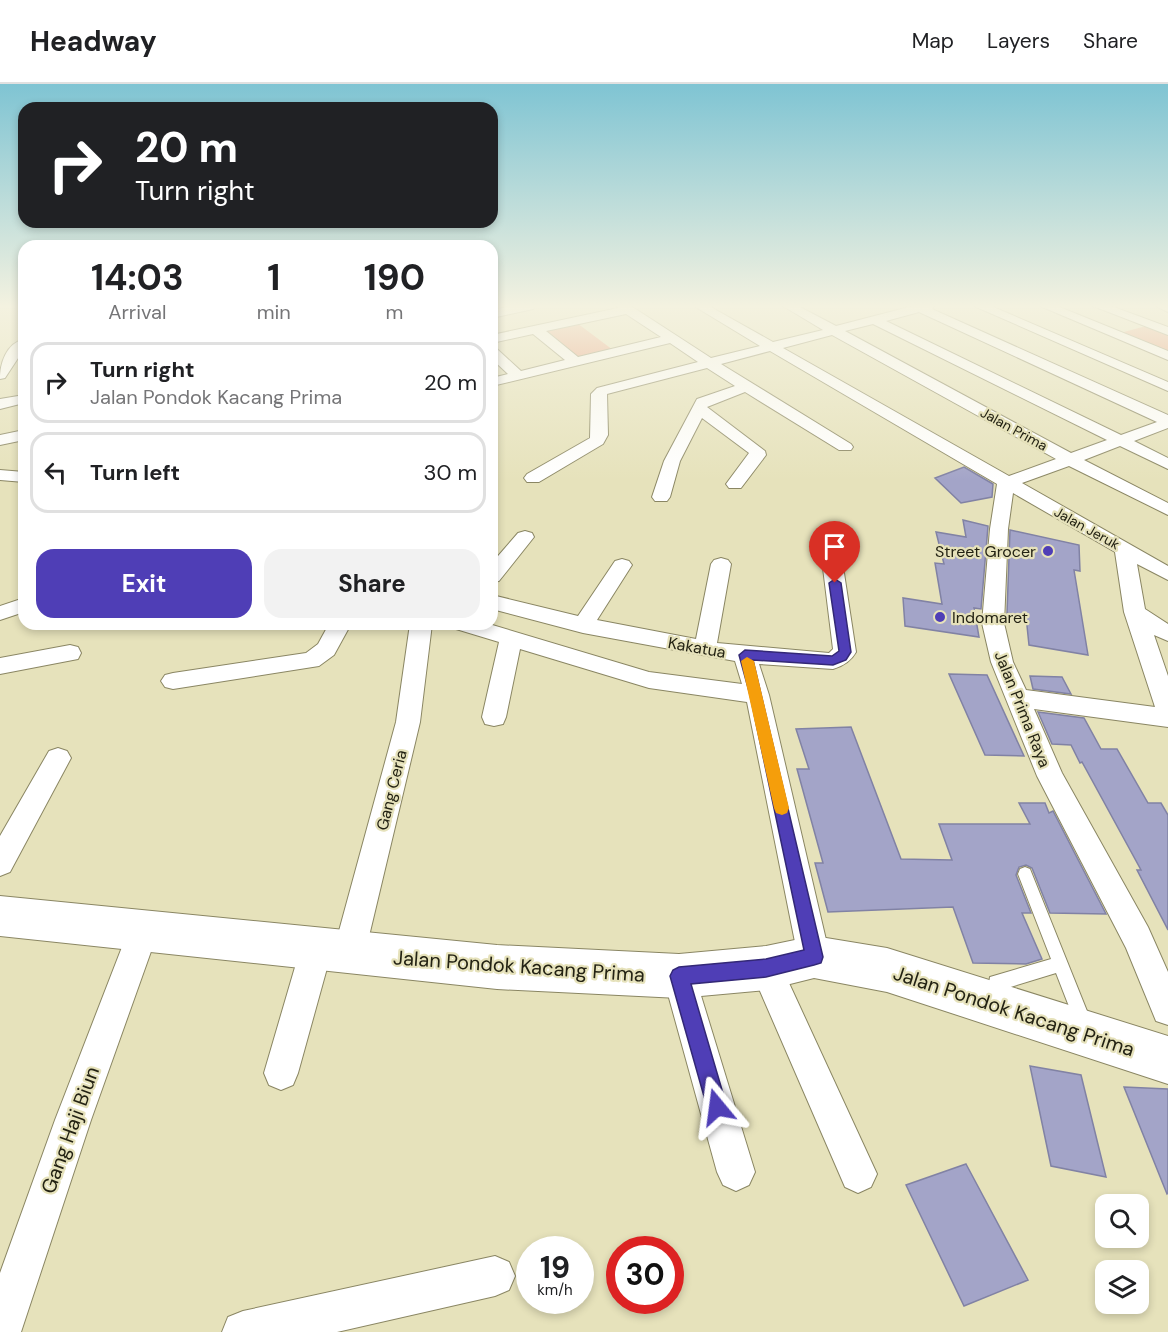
<!DOCTYPE html>
<html lang="en">
<head>
<meta charset="utf-8">
<style>
  :root { --surface:#fff; --page:#f2f2f2; --text:#202124; --muted:#757577; --line:#e0e0e0; --accent:#4f3eb6 }
  body { margin:0; font-family:"DM Sans",sans-serif; background:var(--page); color:var(--text); height:100vh; display:flex; flex-direction:column; font-size:22px; white-space:nowrap }
  * { box-sizing:border-box; margin:0 }
  p { font-size:20px; color:var(--muted) }
  .icon { flex:none; width:33px; height:33px; fill:none; stroke:currentColor; stroke-width:2; stroke-linecap:round; stroke-linejoin:round }
  .map { position:relative; flex:1; overflow:hidden }
  .drawer { position:absolute; left:18px; top:156px; width:480px; height:390px; display:flex; flex-direction:column; background:var(--surface); border-radius:18px; box-shadow:0 3px 9px #0003 }
  .drawer>* { flex:none }
  .hud { position:absolute; left:18px; top:18px; width:480px; height:126px; border-radius:18px; box-shadow:0 3px 9px #0003; background:#202124; color:#fff; overflow:hidden }
  .fabs { position:absolute; left:1095px; top:1110px; display:grid; gap:12px }
  .fabs a { display:grid; place-items:center; width:54px; height:54px; border-radius:12px; background:var(--surface); box-shadow:0 3px 9px #0003; font-size:30px }
  .speed { position:absolute; left:516px; top:1152px; display:flex; gap:12px; font-size:30px; font-weight:700; text-align:center }
  .speed>* { display:grid; place-content:center; width:78px; height:78px; border-radius:50%; background:var(--surface); box-shadow:0 3px 9px #0003; line-height:1 }
  .speed small { font-size:15px; font-weight:400 }
  .speed .limit { border:9px solid #d22; background:#fff; color:#111 }
  .pin { position:absolute; display:grid; place-items:center; width:51px; height:51px; color:#fff; margin:-62px -26px; border-radius:50% 50% 50% 0; rotate:-45deg; box-shadow:0 0 6px #0007 }
  .pin .icon { rotate:45deg }
  .me { position:absolute; width:66px; margin:-33px; rotate:344deg; stroke-linejoin:round; filter:drop-shadow(0 0 4px #0008) }
  .turn { display:flex; align-items:center; gap:21px; height:126px; padding:0 18px; font-size:27px }
  .turn .icon { width:78px; height:78px; stroke-width:2.5 }
  .turn b { display:block; font-size:42px; line-height:51px }
  .eta { display:flex; justify-content:space-evenly; align-items:center; height:102px; text-align:center }
  .eta b { font-size:36px; font-weight:700; line-height:42px }
  .primary-button { display:flex; gap:12px; margin-top:auto; padding:12px 18px }
  .primary-button a { flex:1; height:69px; border-radius:18px; background:var(--accent); color:#fff; font-size:24px; font-weight:700; line-height:69px; text-align:center }
  .primary-button a+a { background:var(--page); color:var(--text) }
  ul { padding:0; list-style:none }
  li { display:flex; align-items:center; gap:18px; height:81px; margin:0 12px 9px; padding:0 6px; border:3px solid var(--line); border-radius:18px }
  li div { flex:1 }
  li b { display:block; font-size:22px }
  li em { font-style:normal }
  header { display:flex; align-items:center; gap:36px; box-sizing:border-box; height:84px; padding:0 30px; background:var(--surface); border-bottom:2px solid var(--line) }
  header strong { font-size:28px }
  nav { display:flex; gap:33px; margin-inline-start:auto; font-size:21px }
  .map>svg:first-child { display:block }
  .green { fill:#ea9e7f }
  .building { fill:#a3a4c8; stroke:#8182a4; stroke-width:1.5 }
  .lines { fill:none; stroke-linecap:round; stroke-linejoin:round }
  .lane-casing { stroke:#8a8663; stroke-width:2 }
  .street-casing { stroke:#8a8663; stroke-width:2 }
  .secondary-casing { stroke:#8a8663; stroke-width:2 }
  .lane { fill:#fff; fill-rule:evenodd }
  .street { fill:#fff; fill-rule:evenodd }
  .secondary { fill:#fff; fill-rule:evenodd }
  .route { fill:#4f3eb6; stroke:#332876; stroke-width:1.5 }
  .slow { fill:#f59e0b }
  .poi-dot { fill:#4f3eb6; stroke:#e6e2bb; stroke-width:2 }
  .labels { text-anchor:middle; stroke-width:4.5; stroke-linejoin:round; paint-order:stroke }
  .far-street-label { font-size:14px; fill:#232213; stroke:#e6e2bb }
  .poi-label { font-size:16px; fill:#232213; stroke:#e6e2bb; text-anchor:end }
  .street-label { font-size:16px; fill:#232213; stroke:#e6e2bb }
  .near-street-label { font-size:20px; fill:#232213; stroke:#e6e2bb }
</style>
</head>
<body>
<header>
<strong>Headway</strong>
<nav><a>Map</a><a>Layers</a><a>Share</a></nav>
</header>
<div class="map">
<svg width="1168" height="1248" viewBox="0 0 1168 1248">
  <rect width="100%" height="100%" fill="#e6e2bb"/>
  <path class="green" d="M577,239L613,266L578,274L542,246Z
    M1146,242L1168,250V266L1158,269L1113,251Z"/>
  <path class="building" d="M964,383L993,400L992,413L961,419L935,394Z
    M963,436L988,442L981,525L974,524L979,553L905,542L903,514L942,520L935,479L944,480L936,448L966,453Z
    M1010,446L1079,461L1080,487L1074,486L1088,571L1029,561L1026,532L1007,529Z
    M949,590L987,591L1024,672L985,671Z
    M1030,592L1062,593L1071,610L1033,605Z
    M1038,628L1084,634L1101,665H1117L1148,719H1161L1168,731V846L1137,786H1141L1082,678L1080,679L1071,661L1052,660Z
    M851,643L901,775L952,776L939,740H1030L1019,719H1045L1049,729L1053,727L1106,830L1050,829L1032,784L1026,781L1019,783L1016,791L1031,829H1022L1042,875L1026,880L973,879L953,823L828,828L815,779H823L797,685H809L796,645Z
    M1030,982L1081,991L1106,1093L1051,1082Z
    M1124,1003L1168,1005V1109L1167,1110Z
    M966,1080L1028,1196L964,1222L906,1101Z"/>
  <g class="lines">
    <defs>
      <path id="lane" d="M1025,783L1030,785L1032,790L1091,937L1089,943L1083,945L1077,943L1056,889L1004,905L1001,918L995,920L989,918L987,912L990,893L1051,875L1018,790L1020,785Z"/>
      <path id="street" d="M511,222H535L533,225L492,234V226Z
        M616,222H631L711,274L760,262L694,222H709L773,258L823,246L783,222H798L836,242L913,222H934L932,225L1168,331V344L1134,357L1168,374V385L1120,362L1084,376L1168,419V431L1069,382L1022,399L1168,482V496L1137,480L1145,525L1168,540V557L1154,551L1168,592V643L1034,625L1062,689L1148,843L1168,888V941L1156,937L1126,864L1037,692L991,578L982,539L990,445L997,400L770,267L721,280L851,360L853,363L851,366H839L745,308L707,323L765,367L766,371L741,404H729L726,400L749,369L702,334L680,377L670,413L667,417H655L652,413L664,377L697,315L735,302L707,284L607,310L608,351L603,360L539,398H527L524,394L527,390L590,354L591,310L597,304L698,278L670,259L492,302V294L508,290L492,275V264L497,265L521,287L565,276L533,250L492,259V251L618,224ZM919,228L1157,338L1121,351L886,237ZM626,230L661,253L578,273L546,247ZM873,240L1107,356L1071,369L845,247ZM832,251L1056,375L1009,392L783,264ZM1013,409L1115,468L1124,528L1155,623L1026,606L1013,578L1004,539L1008,445Z
        M974,222H991L1168,298V307Z
        M1040,222H1057L1168,267V276Z
        M1093,222H1111L1168,243V251Z
        M1156,222H1168V228Z
        M24,255V265L5,294L0,295C0,279 6,260 24,255Z
        M24,311V319L0,325V315Z
        M24,346V356L0,361V351Z
        M0,386L24,388V398L0,396Z
        M525,447L532,449L534,453L499,497L492,498V479L518,449Z
        M832,470L839,472L842,476L856,568C851,577 843,582 833,585L759,580L769,611L830,873L825,884L814,888L803,884L798,873L747,618L649,604L520,565L506,633L503,640L494,642L485,640L482,633L499,558L456,545L453,540H489L649,588L742,600L735,577L583,549L492,525V511L578,532L615,477L622,475L629,477L632,481L597,536L696,555L711,480L714,476L721,474L728,476L731,480L717,559L829,569L833,565L822,476L825,472Z
        M24,514V528L0,536V522Z
        M329,540H351L334,571L319,582L173,605L165,603L161,597L165,591L173,589L306,569L318,560Z
        M410,540H432L420,638L365,869L360,880L349,884L338,880L333,869L396,638Z
        M70,561L78,563L81,569L78,575L0,590V574Z
        M58,664L67,667L71,674L10,788L0,792V752L49,667Z
        M144,830L155,835L159,845L91,1036L21,1248H0V1189L55,1036L129,845L133,835Z
        M316,851L327,855L332,866L298,989L293,1001L281,1006L269,1001L264,989L300,866L305,855Z
        M766,868L777,873L871,1077L877,1090L871,1103L858,1109L845,1103L750,884L755,873Z
        M679,876L690,881L695,892L755,1088L749,1101L736,1107L723,1101L717,1088L663,892L668,881Z
        M495,1172L509,1178L515,1192L509,1206L495,1212L337,1248H222L228,1233L243,1227Z"/>
      <path id="secondary" d="M0,812L497,861L679,870L766,862L814,852L887,864L1168,952V1000L887,908L814,894L766,906L679,914L497,905L0,852Z"/>
    </defs>
    <use href="#lane" class="lane-casing"/>
    <use href="#street" class="street-casing"/>
    <use href="#secondary" class="secondary-casing"/>
    <use href="#lane" class="lane"/>
    <use href="#street" class="street"/>
    <use href="#secondary" class="secondary"/>
  </g>
  <linearGradient id="sky" x2="0" y2="1"><stop stop-color="#7fc4d3"/><stop offset="0.56" stop-color="#f4f2e0"/><stop offset="1" stop-color="#f4f2e0" stop-opacity="0"/></linearGradient>
  <rect width="1168" height="397" fill="url(#sky)"/>
  <path class="route" d="M835,495L841,499L851,568L846,576L833,581L753,576L823,873L821,879L814,881L766,893L691,900L727,1023L724,1030L717,1033L710,1030L707,1023L670,892L673,886L679,883L766,875L804,866L750,611L739,571L745,566L832,572L839,567L829,499Z"/>
  <path class="slow" d="M747,573L754,577L789,724L787,729L782,731L776,729L774,724L741,577Z"/>
  <g class="poi-dot">
    <circle cx="1048" cy="467" r="6"/>
    <circle cx="940" cy="533" r="6"/>
  </g>
  <g class="labels">
    <g class="far-street-label">
      <text transform="translate(1014 345) rotate(29)" y="5">Jalan Prima</text>
      <text transform="translate(1087 444) rotate(29)" y="5">Jalan Jeruk</text>
    </g>
    <g class="poi-label">
      <text x="1036" y="473">Street Grocer</text>
      <text x="952" y="539" text-anchor="start">Indomaret</text>
    </g>
    <g class="street-label">
      <text transform="translate(697 563) rotate(10)" y="6">Kakatua</text>
      <text transform="translate(1023 625) rotate(68)" y="6">Jalan Prima Raya</text>
      <text transform="translate(391 706) rotate(-76)" y="6">Gang Ceria</text>
    </g>
    <g class="near-street-label">
      <text transform="translate(519 882) rotate(4)" y="7">Jalan Pondok Kacang Prima</text>
      <text transform="translate(1014 927) rotate(18)" y="7">Jalan Pondok Kacang Prima</text>
      <text transform="translate(70 1046) rotate(-70)" y="7">Gang Haji Biun</text>
    </g>
  </g>
</svg>
<div class="fabs">
<a><svg class="icon" aria-label="search" viewBox="0 0 24 24"><circle cx="10" cy="10" r="6"/><path d="M15 15l6 6"/></svg></a>
<a><svg class="icon" aria-label="layers" viewBox="0 0 24 24"><path d="M12 4l9 5-9 5-9-5zM3 14l9 5 9-5"/></svg></a>
</div>
<div class="speed"><div>19<small>km/h</small></div><div class="limit">30</div></div>
<div class="pin" style="left:835px;top:499px;background:#d93025"><svg class="icon" aria-label="arrive" viewBox="0 0 24 24"><path d="M6 21V4h12l-3 4 3 4H6"/></svg></div>
<svg class="me" style="left:717px;top:1023px" viewBox="-20 -20 40 40"><path d="M0-17L14 15 0 8-14 15z" fill="#4f3eb6" stroke="#fff" stroke-width="4"/></svg>
<div class="hud">
<div class="turn"><svg class="icon" aria-label="right" viewBox="0 0 24 24"><path d="M7 20v-9h11M14 6l5 5-5 5"/></svg><div><b>20 m</b>Turn right</div></div>
</div>
<section class="drawer">
<div class="eta">
<div><b>14:03</b><p>Arrival</p></div>
<div><b>1</b><p>min</p></div>
<div><b>190</b><p>m</p></div>
</div>
<ul>
<li><svg class="icon" aria-label="right" viewBox="0 0 24 24"><path d="M7 20v-9h11M14 6l5 5-5 5"/></svg><div><b>Turn right</b><p>Jalan Pondok Kacang Prima</p></div><em>20 m</em></li>
<li><svg class="icon" aria-label="left" viewBox="0 0 24 24"><path d="M17 20v-9H6M10 6l-5 5 5 5"/></svg><div><b>Turn left</b></div><em>30 m</em></li>
</ul>
<div class="primary-button"><a>Exit</a><a>Share</a></div>
</section>
</div>
</body>
</html>
